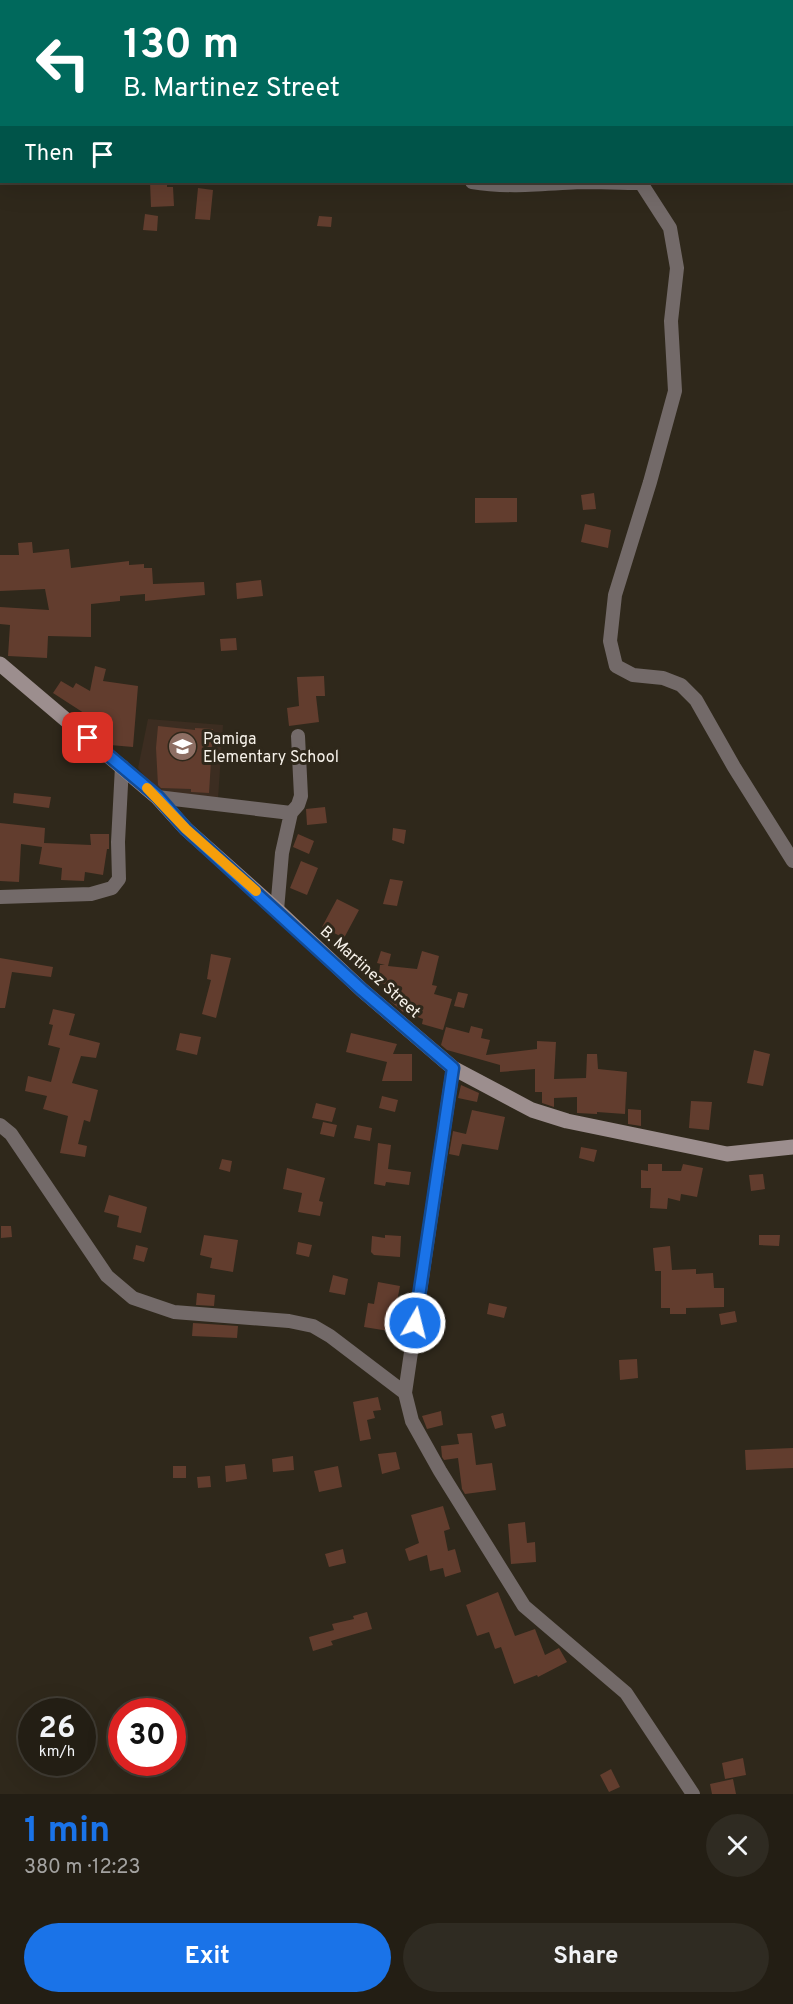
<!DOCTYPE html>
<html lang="en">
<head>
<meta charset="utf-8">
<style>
  :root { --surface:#231e14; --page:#2f2b22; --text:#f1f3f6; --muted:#a3a2a0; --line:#403c34; --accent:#1a73e8 }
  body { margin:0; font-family:Overpass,sans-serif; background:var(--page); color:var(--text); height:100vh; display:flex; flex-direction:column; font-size:22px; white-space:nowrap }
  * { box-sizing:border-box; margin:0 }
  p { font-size:20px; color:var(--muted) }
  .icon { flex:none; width:33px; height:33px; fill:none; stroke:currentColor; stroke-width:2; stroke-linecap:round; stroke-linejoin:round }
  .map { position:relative; height:1794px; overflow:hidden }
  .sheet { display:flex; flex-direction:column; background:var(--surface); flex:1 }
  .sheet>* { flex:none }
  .hud { position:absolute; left:0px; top:0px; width:794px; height:183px; box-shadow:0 6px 24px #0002,0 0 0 2px var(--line); background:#00695c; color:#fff; overflow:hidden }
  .speed { position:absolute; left:18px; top:1698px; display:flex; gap:12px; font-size:30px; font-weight:700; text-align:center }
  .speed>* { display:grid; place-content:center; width:78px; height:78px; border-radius:50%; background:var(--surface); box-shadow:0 6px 24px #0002,0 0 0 2px var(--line); line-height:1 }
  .speed small { font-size:15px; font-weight:400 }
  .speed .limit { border:9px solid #d22; background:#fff; color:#111 }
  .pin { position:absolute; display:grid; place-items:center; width:51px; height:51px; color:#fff; margin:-26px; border-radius:12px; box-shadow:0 3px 9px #0006 }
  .me { position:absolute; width:66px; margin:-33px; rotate:8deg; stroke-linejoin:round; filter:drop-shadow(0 0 4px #0008) }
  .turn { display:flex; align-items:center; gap:21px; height:126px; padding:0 24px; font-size:27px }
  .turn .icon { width:78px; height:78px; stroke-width:2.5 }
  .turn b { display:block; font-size:42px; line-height:51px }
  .then { display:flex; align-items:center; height:57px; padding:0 24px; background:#0003; gap:12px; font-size:22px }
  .round { display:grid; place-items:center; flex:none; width:63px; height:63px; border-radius:32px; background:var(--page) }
  .overview { display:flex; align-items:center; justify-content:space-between; height:102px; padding:0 24px }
  h1 { font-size:36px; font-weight:700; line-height:45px; color:var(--accent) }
  .cta { display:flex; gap:12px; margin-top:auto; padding:12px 24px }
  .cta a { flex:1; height:69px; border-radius:36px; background:var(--accent); color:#fff; font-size:24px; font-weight:700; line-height:69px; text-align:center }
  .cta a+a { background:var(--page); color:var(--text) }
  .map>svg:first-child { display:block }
  .education { fill:#3c2d21 }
  .building { fill:#623d2e }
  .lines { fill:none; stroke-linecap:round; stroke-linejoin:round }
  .street { stroke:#736a69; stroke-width:14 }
  .secondary { stroke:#9c8e8e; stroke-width:15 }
  .route-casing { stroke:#114b97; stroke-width:15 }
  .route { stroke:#1a73e8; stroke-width:10 }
  .slow { stroke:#f59e0b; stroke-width:10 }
  .labels { text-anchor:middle; stroke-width:6; stroke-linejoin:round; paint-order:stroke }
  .poi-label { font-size:16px; fill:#f6f1e9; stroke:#2f281b; text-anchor:start }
  .street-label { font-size:16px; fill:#f6f1e9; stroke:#2f281b }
</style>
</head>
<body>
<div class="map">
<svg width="793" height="1794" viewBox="0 0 793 1794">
  <rect width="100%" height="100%" fill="#2f281b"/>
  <path class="education" d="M148,719L223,725L218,799L157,792L138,768Z"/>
  <path class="building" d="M150,182H167V187H173L174,206L151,207Z
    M198,188L213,190L210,220L195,219Z
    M145,214L158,216L157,231L143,230Z
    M319,216L332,217L331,227L317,226Z
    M594,493L596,509L583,510L581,495Z
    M475,498H517V522L475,523Z
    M585,524L611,530L608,548L581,542Z
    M32,542L33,553L69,549L71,568L129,561V565L144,564V568H152L153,584L204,582L205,595L145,601V594L120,596V601L91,604V637L48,636L47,658L8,656L10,625L0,624V607L49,610L45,589L0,591V555H19L18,543Z
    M261,580L263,596L237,599L236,583Z
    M236,638L237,650L221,651L220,639Z
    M95,666L106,669L103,681L138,686L133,747L110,745L104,740L105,734L83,722L87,715L53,693L61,681L73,688L76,683L90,691Z
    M324,676L325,696H316L319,722L289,726L287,708L299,706L297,677Z
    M158,726L195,730V728L213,729L209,793L191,792V789L161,788L158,785L156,748Z
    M14,793L51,797L49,808L13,803Z
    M325,807L327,823L307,825L306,809Z
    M0,823L45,828L44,843L91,845L90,834H109V849H107L103,875L85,872L84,881L61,880L62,868L39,864L42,847L21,844L19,882L0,881Z
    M393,828L406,830L404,844L392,840Z
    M298,834L314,841L309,854L293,847Z
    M301,861L318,868L307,895L290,888Z
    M390,879L403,881L397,906L383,904Z
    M337,899L359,910L344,938L322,927Z
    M381,951L391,954L388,966L417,969L422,951L439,956L432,985L437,986L434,994L452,999L443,1030L422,1024L423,1019L403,1012L389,1000L395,985L378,983L380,965H385L377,963Z
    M211,954L231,958L216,1018L202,1014L211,980L207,979Z
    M0,958L53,967L51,977L12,972L5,1008H0Z
    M458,992L468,994L464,1008L454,1006Z
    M53,1009L75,1014L69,1035L100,1043L96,1058L81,1056L72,1083L98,1090L90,1122L84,1120L78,1144L87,1146L85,1157L60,1153L68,1116L43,1109L47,1096L25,1091L28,1076L51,1082L60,1048L48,1045L53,1025L49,1024Z
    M471,1026L483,1029L481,1038L490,1040L486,1055L537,1049V1041L556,1042L554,1079L586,1078L587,1054H597L598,1069L627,1072L625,1114L597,1112V1114L577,1113V1097L554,1098V1107L542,1103V1092H535V1069L500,1072V1065L447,1050L441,1045L446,1027L469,1033Z
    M180,1033L201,1037L197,1055L176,1050Z
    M351,1033L397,1044L393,1054H412V1081H382L387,1062L346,1052Z
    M754,1050L770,1054L763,1086L747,1083Z
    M461,1085L479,1093L477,1102L458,1098Z
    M382,1096L398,1100L395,1112L379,1108Z
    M691,1101L712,1102L709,1130L689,1128Z
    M316,1103L336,1108L332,1122L312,1118Z
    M628,1109L641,1110V1126L628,1124Z
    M472,1110L505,1117L498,1150L462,1144L459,1156L449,1154L453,1131L466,1134Z
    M323,1122L337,1125L334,1137L320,1134Z
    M357,1125L372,1128L370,1141L354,1138Z
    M378,1143L391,1145L388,1169L411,1172L409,1185L386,1182L385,1186L374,1184Z
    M581,1147L597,1150L594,1162L579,1158Z
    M222,1159L232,1161L230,1172L219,1169Z
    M648,1164H662V1171H681L683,1164L703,1168L697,1197L681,1194L680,1201L668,1198L667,1209L650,1208L651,1188H641V1170L648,1171Z
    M287,1168L325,1178L319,1201L323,1202L320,1216L298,1212L302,1193L283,1189Z
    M763,1174L765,1189L751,1191L749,1175Z
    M109,1195L147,1207L141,1233L117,1227L119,1216L104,1212Z
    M1,1226H11L12,1237L1,1238Z
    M204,1235L238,1240L233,1272L210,1268L212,1258L200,1255Z
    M385,1235L401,1236L400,1257L374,1255L371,1252L372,1236L385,1238Z
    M759,1235H780L779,1246L759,1245Z
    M298,1242L312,1245L309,1257L296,1254Z
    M136,1245L148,1248L144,1262L133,1259Z
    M670,1246L672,1270L696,1269V1274L713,1273L714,1288H724V1307L686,1308V1314H670V1308H661V1271H655L653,1248Z
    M333,1275L348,1279L345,1295L329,1292Z
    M378,1282L400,1286L396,1307L399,1308L395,1332L364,1327L368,1303L374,1304Z
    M197,1293L215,1295L214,1306L196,1305Z
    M489,1303L507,1307L504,1318L487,1314Z
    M735,1311L737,1322L721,1325L719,1314Z
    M193,1323L238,1326L237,1338L192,1336Z
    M637,1359L638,1378L620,1380L619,1360Z
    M378,1397L381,1410L373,1411L375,1418L367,1420L371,1439L360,1441L353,1402Z
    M441,1411L443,1425L427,1429L422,1416Z
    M503,1413L506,1426L495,1429L491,1416Z
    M472,1433L476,1465L492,1463L496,1490L465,1494L462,1489L458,1458L444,1460L442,1457L441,1446L459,1444L457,1434Z
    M793,1448V1468L746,1470L745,1450Z
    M396,1452L400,1469L382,1474L378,1454Z
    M293,1456L294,1470L273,1472L272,1459Z
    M245,1464L247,1479L226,1482L225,1466Z
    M173,1466H186V1478H173Z
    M338,1466L342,1487L319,1492L314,1471Z
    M210,1476L211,1487L198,1488L197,1477Z
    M443,1506L450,1529L444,1531L448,1551L455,1549L461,1572L445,1577L443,1568L430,1571L427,1555L409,1561L405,1549L419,1543L411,1515Z
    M525,1522L527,1543L535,1542L536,1562L511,1564L508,1524Z
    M343,1549L346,1563L329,1567L325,1554Z
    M498,1592L515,1636L535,1629L545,1655L559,1648L567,1662L538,1677L537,1675L514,1684L501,1647L495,1649L489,1632L477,1636L466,1605Z
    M367,1612L372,1629L331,1641L333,1645L313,1651L309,1637L334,1630L332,1624L354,1619L353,1616Z
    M743,1758L746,1775L725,1779L722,1763Z
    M611,1769L620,1787L609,1792L600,1775Z
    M733,1779L736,1794H712L710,1784Z"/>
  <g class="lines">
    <path class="street" d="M447,2V0
      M472,182C507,188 544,184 580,182C600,182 621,183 641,183L670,228L677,268L671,321L675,391L650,482L615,595L610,641L616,666L633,675L663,678L681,685L696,700L734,767L793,861
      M157,797L291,813L282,853L277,910
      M291,813L298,805L301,796L298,736
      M0,897L91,894L112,888L119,879L118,842L122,766
      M453,1068L405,1393L412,1421L440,1471L524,1606L626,1693L693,1794
      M0,1125L11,1134L107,1276L133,1298L174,1312L289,1321L313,1326L330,1336L405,1393"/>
    <path class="secondary" d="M0,664L157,797L186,829L277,910L362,990L453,1068L532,1110L567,1121L727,1154L793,1147"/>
  </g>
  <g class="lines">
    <defs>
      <path id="route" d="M88,738L158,797L186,829L362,990L453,1068L415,1323"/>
    </defs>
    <use href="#route" class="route-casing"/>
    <use href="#route" class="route"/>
    <path class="slow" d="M147,788L186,829L256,891"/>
  </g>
  <defs>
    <symbol id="school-disc" viewBox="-11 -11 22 22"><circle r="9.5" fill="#8d6e63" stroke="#2f281b"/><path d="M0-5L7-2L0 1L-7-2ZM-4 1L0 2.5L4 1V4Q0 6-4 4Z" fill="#fff"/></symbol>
  </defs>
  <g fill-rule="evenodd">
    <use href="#school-disc" x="166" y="730" width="33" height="33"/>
  </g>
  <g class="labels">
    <g class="poi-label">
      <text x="203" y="744">Pamiga<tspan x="203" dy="18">Elementary School</tspan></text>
    </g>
    <g class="street-label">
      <text transform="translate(371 971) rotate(42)" y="6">B. Martinez Street</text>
    </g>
  </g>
</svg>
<div class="speed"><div>26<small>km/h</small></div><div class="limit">30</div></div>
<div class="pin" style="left:88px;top:738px;background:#d93025"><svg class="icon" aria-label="arrive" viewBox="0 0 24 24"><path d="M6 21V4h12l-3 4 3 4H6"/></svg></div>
<svg class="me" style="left:415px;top:1323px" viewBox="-20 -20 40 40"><circle r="17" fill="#1a73e8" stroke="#fff" stroke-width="3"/><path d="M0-11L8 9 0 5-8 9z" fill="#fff"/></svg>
<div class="hud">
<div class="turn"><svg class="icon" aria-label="left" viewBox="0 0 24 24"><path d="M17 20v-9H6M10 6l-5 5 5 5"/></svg><div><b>130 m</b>B. Martinez Street</div></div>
<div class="then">Then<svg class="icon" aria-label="arrive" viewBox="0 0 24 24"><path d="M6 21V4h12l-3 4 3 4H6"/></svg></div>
</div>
</div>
<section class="sheet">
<div class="overview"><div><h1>1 min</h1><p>380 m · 12:23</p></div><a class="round"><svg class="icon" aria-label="close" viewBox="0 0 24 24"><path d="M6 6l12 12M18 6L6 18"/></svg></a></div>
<div class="cta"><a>Exit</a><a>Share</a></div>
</section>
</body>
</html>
